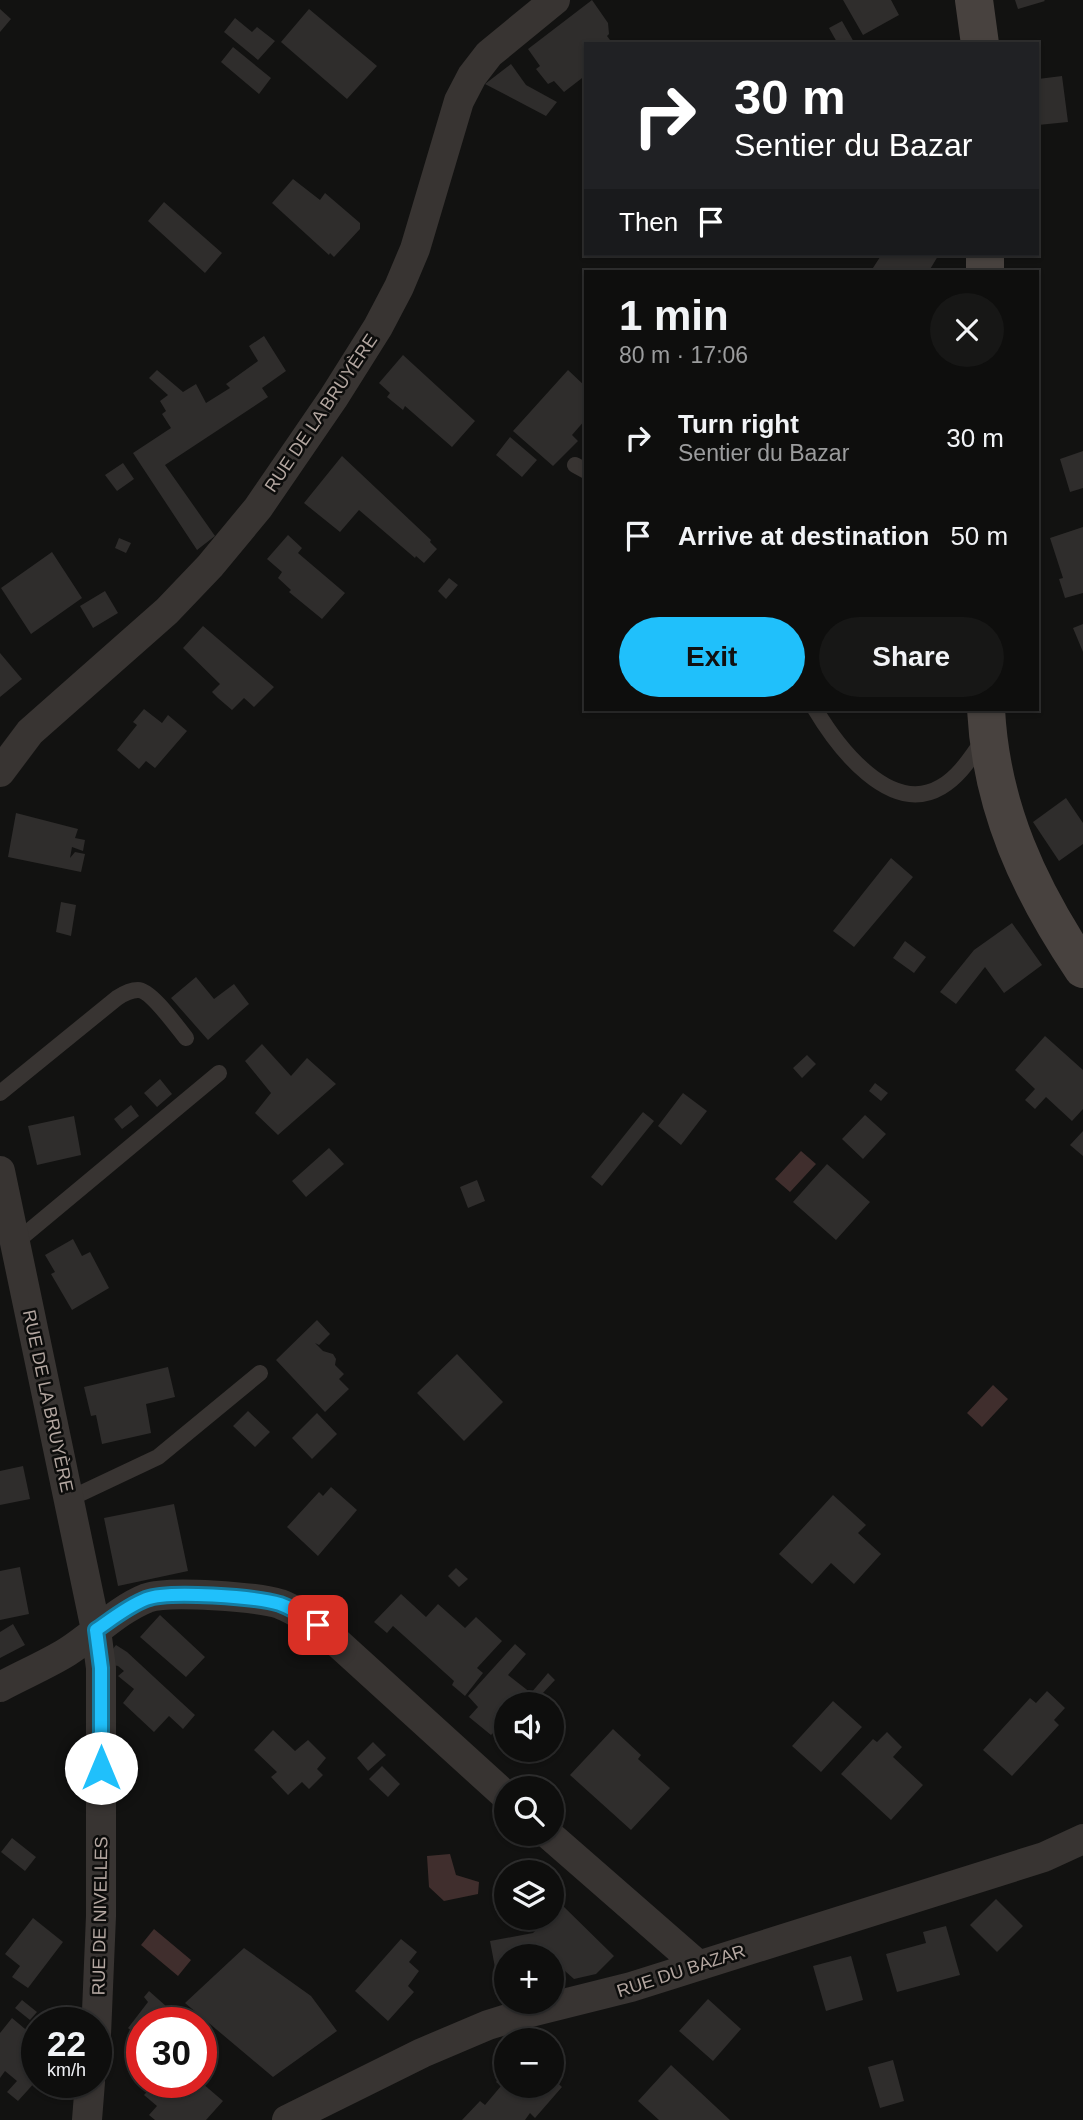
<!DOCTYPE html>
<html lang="en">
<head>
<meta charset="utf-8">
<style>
  :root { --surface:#0e0e0d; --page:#171716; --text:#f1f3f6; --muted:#9b9c9d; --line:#2e2e2e; --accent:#20c0fb }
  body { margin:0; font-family:Helvetica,sans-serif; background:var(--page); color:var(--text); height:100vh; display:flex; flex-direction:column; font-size:26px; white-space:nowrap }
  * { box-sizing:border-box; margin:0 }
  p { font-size:23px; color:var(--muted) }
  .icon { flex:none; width:38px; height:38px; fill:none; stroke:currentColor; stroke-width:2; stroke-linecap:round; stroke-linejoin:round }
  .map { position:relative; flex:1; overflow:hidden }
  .panel { position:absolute; left:584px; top:270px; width:455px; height:441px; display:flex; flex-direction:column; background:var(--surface); border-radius:0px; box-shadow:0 2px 5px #0004,0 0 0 2px var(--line) }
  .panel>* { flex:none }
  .banner { position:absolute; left:584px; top:42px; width:455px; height:214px; border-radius:0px; box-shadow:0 2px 5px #0004,0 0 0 2px var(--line); background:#202124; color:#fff; overflow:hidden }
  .tools { position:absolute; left:494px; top:1692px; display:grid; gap:14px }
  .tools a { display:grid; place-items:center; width:70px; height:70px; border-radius:50%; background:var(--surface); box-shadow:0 2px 5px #0004,0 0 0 2px var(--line); font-size:35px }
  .speed { position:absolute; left:21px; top:2007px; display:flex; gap:14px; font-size:35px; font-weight:700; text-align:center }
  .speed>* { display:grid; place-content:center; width:91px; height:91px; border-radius:50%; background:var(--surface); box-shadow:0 2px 5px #0004,0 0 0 2px var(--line); line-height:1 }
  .speed small { font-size:18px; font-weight:400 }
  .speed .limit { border:10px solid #d22; background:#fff; color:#111 }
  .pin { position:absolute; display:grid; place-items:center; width:60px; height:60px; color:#fff; margin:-30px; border-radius:14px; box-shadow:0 4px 10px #0006 }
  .me { position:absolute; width:77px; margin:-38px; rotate:0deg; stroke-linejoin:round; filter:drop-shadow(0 0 5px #0008) }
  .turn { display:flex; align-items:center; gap:24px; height:147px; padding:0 35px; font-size:32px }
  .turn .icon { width:91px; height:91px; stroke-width:2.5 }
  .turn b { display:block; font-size:49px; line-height:60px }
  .then { display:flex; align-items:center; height:66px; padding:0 35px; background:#0003; gap:14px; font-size:26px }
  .round { display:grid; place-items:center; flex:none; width:74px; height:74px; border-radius:37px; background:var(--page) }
  .head { display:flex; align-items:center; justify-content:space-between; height:119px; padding:0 35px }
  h1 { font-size:42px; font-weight:700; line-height:52px }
  .cta { display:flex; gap:14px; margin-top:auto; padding:14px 35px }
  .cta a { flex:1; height:80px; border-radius:42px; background:var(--accent); color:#111; font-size:28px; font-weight:700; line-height:80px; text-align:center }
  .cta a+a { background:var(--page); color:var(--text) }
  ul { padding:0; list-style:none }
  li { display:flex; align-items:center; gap:21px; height:98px; padding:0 35px }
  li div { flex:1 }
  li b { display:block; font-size:26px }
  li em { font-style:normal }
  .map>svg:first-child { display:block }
  .water { fill:#402e2d }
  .building { fill:#2f2d2c }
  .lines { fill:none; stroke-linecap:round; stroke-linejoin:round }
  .lane { stroke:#383432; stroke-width:16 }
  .street { stroke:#383432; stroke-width:30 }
  .secondary { stroke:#48423f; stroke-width:38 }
  .route-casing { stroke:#157da3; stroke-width:18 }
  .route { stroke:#20c0fb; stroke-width:12 }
  .labels { text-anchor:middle; stroke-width:5; stroke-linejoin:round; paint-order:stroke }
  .street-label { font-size:18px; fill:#b4a7a1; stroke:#0d0d0c }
</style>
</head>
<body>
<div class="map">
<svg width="1083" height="2120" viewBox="0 0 1083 2120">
  <rect width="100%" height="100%" fill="#121211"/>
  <path class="water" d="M801,1151L816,1164L790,1192L775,1179Z
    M993,1385L1008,1399L982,1427L967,1413Z
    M450,1854L456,1875L479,1882L478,1894L444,1901L429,1887L427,1856Z
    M154,1929L191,1960L178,1976L141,1945Z"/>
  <path class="building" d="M592,0L608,23L609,34L607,36L613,44H586V75L564,92L554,81L548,84L536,69L540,66L528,49Z
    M843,0H891L899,15L863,35Z
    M1015,0H1044L1045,1L1018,9Z
    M0,9L11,19L0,32Z
    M309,9L377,66L347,99L281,42Z
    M235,18L252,32L257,27L275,41L258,60L224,32Z
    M842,21L855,44H838L829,28Z
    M233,47L271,78L259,94L221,62Z
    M511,64L526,85L557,102L546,116L485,84Z
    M1062,76L1068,122L1038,125V79Z
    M293,179L320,200L325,193L360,223V229L334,257L330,253L329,255L272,203Z
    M164,202L222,253L205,273L148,221Z
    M882,254H936L938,256L929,271H871Z
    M264,336L286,371L262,388L268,397L165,465L215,536L197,550L133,453L171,428L162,414L166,411L160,401L168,395L149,378L157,370L183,392L196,384L206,403L230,388L226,384L258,361L249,346Z
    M403,355L475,421L452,447L405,406L403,410L387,397L390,393L379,383Z
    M568,370L586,387V419L572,435L578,441L553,466L513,431Z
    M510,437L537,460L522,477L496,455Z
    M1083,451V488L1070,492L1060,459Z
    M342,456L431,540L430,542L437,549L424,563L416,556L415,558L359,510L340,532L304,503Z
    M123,463L134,479L117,491L105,475Z
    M1083,527V593L1065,598L1059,579L1063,578L1050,538Z
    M288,535L302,548L298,553L345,593L322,619L289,592L291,590L278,578L282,572L267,559Z
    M119,538L131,543L126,553L115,548Z
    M52,552L82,598L31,634L1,588Z
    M449,578L458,585L446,599L438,591Z
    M105,591L118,613L93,628L80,606Z
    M1083,624V652L1073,628Z
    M203,626L274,687L254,707L244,698L232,710L218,698L212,692L220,684L183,648Z
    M0,653L22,679L0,697Z
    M144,709L162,723L168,715L187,731L155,768L146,761L139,769L117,750L137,725L133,722Z
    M1066,798L1083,823V844L1059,861L1033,822Z
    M16,813L78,829L75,838L85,840L83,851L72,847L70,858L75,852L85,854L81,872L8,857Z
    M891,858L913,877L854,947L833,931Z
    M61,902L76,905L71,936L56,932Z
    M1012,923L1042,965L1004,993L985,967L956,1004L940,992L974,950Z
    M905,941L926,957L914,973L893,958Z
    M196,977L214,999L234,984L249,1004L208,1040L171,998Z
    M1045,1036L1083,1070V1109L1072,1121L1046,1097L1035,1109L1025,1100L1035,1089L1015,1070Z
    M262,1044L291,1076L307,1058L336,1084L278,1135L255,1113L271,1093L245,1061Z
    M807,1055L816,1064L802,1078L793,1068Z
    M160,1079L172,1094L157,1107L144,1093Z
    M875,1083L888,1093L881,1101L869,1091Z
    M683,1093L707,1111L681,1145L658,1126Z
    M131,1105L139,1116L122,1129L114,1119Z
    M643,1112L654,1121L602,1186L591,1177Z
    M865,1115L886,1134L863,1159L842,1139Z
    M74,1116L81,1155L37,1165L28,1126Z
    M1083,1131V1156L1070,1145Z
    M329,1148L344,1164L306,1197L292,1181Z
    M827,1164L870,1202L836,1240L793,1202Z
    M477,1180L485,1201L468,1208L460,1187Z
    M73,1239L82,1256L90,1252L109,1288L72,1310L51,1274L55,1272L45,1255Z
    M317,1320L330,1334L319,1345L315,1343L323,1351L333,1354L336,1359L335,1365L344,1374L339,1379L349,1389L325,1412L276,1360Z
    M457,1354L503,1402L464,1441L417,1393Z
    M168,1367L175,1397L146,1404L151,1433L102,1444L96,1415L91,1416L84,1387Z
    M248,1411L270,1432L255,1447L233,1426Z
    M317,1413L337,1434L312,1459L292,1438Z
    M23,1466L30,1499L0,1505V1471Z
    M331,1487L357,1510L318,1556L287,1527L319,1492L323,1496Z
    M833,1495L866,1525L858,1533L881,1554L854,1584L831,1563L812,1584L779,1554Z
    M174,1504L188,1571L118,1586L104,1518Z
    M20,1567L29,1614L0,1620V1571Z
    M456,1568L468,1579L459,1587L448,1576Z
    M401,1594L426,1617L438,1604L465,1628L476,1617L502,1641L477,1668L483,1673L465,1696L452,1685L454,1681L393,1626L387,1633L374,1622Z
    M160,1615L205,1657L186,1677L140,1637Z
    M13,1624L25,1645L0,1658V1632Z
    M515,1644L526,1654L508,1675L531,1693L548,1673L555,1680L541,1695L561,1711L551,1723V1704H506V1741L495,1731L491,1735L469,1717L478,1707L468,1696Z
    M116,1645L127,1652L195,1715L183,1729L169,1716L154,1732L123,1703L134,1689L118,1676L124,1671L118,1666L113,1665L112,1650Z
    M1047,1691L1065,1708L1054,1720L1059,1725L1012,1776L983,1750L1030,1698L1036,1703Z
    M833,1701L862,1727L821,1772L792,1746Z
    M613,1729L641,1755L638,1759L670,1788L631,1830L570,1775Z
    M273,1730L295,1751L308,1740L326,1758L317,1769L323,1775L309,1789L302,1782L288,1795L271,1777L277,1772L254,1750Z
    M887,1732L902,1747L893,1757L923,1785L891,1820L841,1774L873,1739L877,1742Z
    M373,1742L386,1755L368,1771L357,1758Z
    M382,1766L400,1784L388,1797L369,1779Z
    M12,1838L36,1857L25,1871L1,1852Z
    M996,1899L1023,1926L997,1952L970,1925Z
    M561,1904L614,1956L596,1974L574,1979L565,1971L551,1974V1956H506V1976L497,1978L490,1941L533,1933L548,1918H551V1914Z
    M33,1918L63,1942L28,1988L12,1977L20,1966L5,1954Z
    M946,1926L960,1975L897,1992L886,1954L926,1943L923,1932Z
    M401,1939L417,1952L409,1962L419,1971L408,1986L414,1992L388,2021L355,1991Z
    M244,1948L311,1996L337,2031L273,2077L185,2003Z
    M851,1956L863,2000L826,2011L813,1966Z
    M149,1991L185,2023H142V2040L128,2028L148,2002L144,1997Z
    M708,1999L741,2029L713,2061L679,2031Z
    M22,2000L37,2012L30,2020L15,2008Z
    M12,2018L37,2039V2080L18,2101L7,2092L17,2081L5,2071L0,2078V2033Z
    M893,2060L904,2101L880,2108L868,2067Z
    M506,2065V2086H551V2077L562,2087L535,2118L530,2113L525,2120H462L480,2101L485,2105L501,2086L496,2082L504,2072L501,2070Z
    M671,2065L730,2120H659L638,2101Z
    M156,2082H174L189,2097L202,2083L223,2101L206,2120H155L149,2115L157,2106L144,2095Z"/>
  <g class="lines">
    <path class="lane" d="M575,465L586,471
      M815,709C837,746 890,817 941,787C960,776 971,757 984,739
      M0,1093L117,998C123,994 130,990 138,990C151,990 177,1027 186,1038
      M16,1242L219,1073
      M69,1499L158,1457L260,1373"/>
    <path class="street" d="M0,772L30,732L167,611L210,566L258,508L334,397L378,327L399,287L415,249L459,101L472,76L489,54L555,0
      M0,1171L96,1630L101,1668V1916L96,2035
      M0,1687C22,1675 46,1665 67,1652C94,1635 117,1610 147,1598C169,1590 257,1597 280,1604C294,1609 306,1618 318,1625L506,1796
      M548,1834L698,1965
      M87,2120L90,2082
      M287,2120L422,2053L488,2025L527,2013L631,1987L1044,1857L1083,1839"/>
    <path class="secondary" d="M974,0L980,44
      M985,271V254
      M986,709C991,807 1029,889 1083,969"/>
  </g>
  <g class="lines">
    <defs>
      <path id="route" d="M101,1768V1668L96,1630C112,1619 128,1606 146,1599C168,1590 257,1597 280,1604C294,1609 306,1618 318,1625"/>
    </defs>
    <use href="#route" class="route-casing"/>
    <use href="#route" class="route"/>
  </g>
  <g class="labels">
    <g class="street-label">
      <text transform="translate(321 413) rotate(-56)" y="6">RUE DE LA BRUYÈRE</text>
      <text transform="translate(48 1401) rotate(78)" y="6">RUE DE LA BRUYÈRE</text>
      <text transform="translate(100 1916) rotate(-89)" y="6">RUE DE NIVELLES</text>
      <text transform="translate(681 1971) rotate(-18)" y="6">RUE DU BAZAR</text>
    </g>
  </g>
</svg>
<div class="tools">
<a><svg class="icon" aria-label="sound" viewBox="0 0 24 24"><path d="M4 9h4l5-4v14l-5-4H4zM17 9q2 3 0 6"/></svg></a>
<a><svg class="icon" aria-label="search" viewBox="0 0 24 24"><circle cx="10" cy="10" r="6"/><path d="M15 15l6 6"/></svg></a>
<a><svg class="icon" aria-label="layers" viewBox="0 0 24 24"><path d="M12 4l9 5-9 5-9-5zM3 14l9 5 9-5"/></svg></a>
<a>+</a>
<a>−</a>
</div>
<div class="speed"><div>22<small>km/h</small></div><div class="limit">30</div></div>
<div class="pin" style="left:318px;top:1625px;background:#d93025"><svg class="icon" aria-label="arrive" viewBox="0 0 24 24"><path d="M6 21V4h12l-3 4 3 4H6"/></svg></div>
<svg class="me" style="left:101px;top:1768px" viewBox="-20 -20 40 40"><circle r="19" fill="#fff"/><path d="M0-13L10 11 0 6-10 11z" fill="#20c0fb"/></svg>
<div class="banner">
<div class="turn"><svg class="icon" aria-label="right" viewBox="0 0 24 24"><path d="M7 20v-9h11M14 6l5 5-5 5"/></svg><div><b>30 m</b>Sentier du Bazar</div></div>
<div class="then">Then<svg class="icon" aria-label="arrive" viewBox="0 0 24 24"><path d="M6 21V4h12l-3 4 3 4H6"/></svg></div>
</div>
<section class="panel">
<div class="head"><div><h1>1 min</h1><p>80 m · 17:06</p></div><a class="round"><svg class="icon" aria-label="close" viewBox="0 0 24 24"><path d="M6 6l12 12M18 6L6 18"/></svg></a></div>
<ul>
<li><svg class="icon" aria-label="right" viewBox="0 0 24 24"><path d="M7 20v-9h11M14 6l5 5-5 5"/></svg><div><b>Turn right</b><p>Sentier du Bazar</p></div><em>30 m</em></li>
<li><svg class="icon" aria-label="arrive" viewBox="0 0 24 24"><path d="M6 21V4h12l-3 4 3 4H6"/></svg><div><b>Arrive at destination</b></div><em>50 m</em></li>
</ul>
<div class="cta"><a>Exit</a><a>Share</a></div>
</section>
</div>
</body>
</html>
